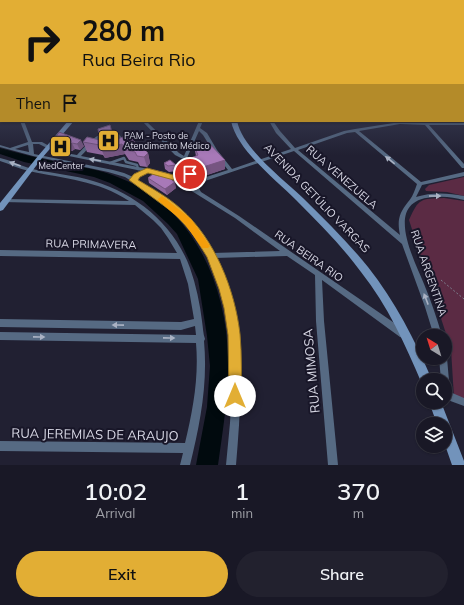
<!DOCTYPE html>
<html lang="en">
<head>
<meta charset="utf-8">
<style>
  :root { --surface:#191826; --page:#22212e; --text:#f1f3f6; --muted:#9fa0a7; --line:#373743; --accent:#e2ae34 }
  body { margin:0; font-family:Mulish,sans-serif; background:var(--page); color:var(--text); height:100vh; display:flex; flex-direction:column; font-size:15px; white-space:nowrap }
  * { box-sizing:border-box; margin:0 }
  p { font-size:13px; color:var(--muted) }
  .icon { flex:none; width:22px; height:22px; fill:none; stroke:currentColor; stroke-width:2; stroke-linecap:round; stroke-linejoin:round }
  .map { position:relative; height:465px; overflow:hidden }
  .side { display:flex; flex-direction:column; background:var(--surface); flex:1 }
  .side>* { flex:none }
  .top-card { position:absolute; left:0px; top:0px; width:464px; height:122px; box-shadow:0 1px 3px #0004,0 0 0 1px var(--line); background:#e2ae34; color:#111; overflow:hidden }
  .needle { width:26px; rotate:322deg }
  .tools { position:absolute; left:416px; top:329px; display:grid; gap:8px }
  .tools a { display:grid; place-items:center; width:36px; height:36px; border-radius:50%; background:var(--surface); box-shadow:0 1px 3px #0004,0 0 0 1px var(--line); font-size:20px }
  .pin { position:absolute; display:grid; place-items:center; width:34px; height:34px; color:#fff; margin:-17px; border:2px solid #fff; border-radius:50%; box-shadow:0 1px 4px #0007 }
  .me { position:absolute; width:44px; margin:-22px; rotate:0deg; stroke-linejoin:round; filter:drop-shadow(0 0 3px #0008) }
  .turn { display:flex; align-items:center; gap:14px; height:84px; padding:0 16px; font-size:18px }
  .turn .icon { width:52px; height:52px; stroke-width:2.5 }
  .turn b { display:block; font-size:28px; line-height:34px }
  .then { display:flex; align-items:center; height:38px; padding:0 16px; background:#0003; gap:8px; font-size:15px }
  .eta { display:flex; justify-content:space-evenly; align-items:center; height:68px; text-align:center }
  .eta b { font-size:24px; font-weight:600; line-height:28px }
  .action { display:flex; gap:8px; margin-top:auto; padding:8px 16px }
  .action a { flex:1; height:46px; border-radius:24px; background:var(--accent); color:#111; font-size:16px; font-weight:600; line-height:46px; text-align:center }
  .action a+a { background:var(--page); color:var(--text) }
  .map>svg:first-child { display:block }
  .green { fill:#5b2b44 }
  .water { fill:#010a0e }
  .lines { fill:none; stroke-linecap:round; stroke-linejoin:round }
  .path { stroke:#7d7d8c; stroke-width:1; stroke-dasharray:2 2; stroke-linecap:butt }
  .lane { stroke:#566a83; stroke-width:2.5 }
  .street { fill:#566a83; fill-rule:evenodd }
  .secondary { fill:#7293bb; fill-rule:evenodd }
  .wall { fill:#90689e }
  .shaded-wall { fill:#765581 }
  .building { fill:#a879b8; stroke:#765581 }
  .oneway { fill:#aab2c3 }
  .route { fill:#e2ae34; stroke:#937122 }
  .slow { fill:#f59e0b }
  .labels { text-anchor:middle; stroke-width:4; stroke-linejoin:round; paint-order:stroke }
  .far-poi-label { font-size:9px; fill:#d8d8e5; stroke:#181628; text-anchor:start }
  .street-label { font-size:11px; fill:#d8d8e5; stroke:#181628 }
  .near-street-label { font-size:13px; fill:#d8d8e5; stroke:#181628 }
</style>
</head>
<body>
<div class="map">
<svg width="464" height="465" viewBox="0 0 464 465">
  <rect width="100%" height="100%" fill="#212032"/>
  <path class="green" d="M464,177V196L447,192L426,191L425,189L429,185Z
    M444,198L464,201V401L454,398L451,349L409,220C419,198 420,199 444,198Z"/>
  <path class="water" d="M0,148C21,154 41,159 62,163C81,167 102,170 120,178C192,207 226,282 228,357C229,393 223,429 218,465H196L207,407L210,366L207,336L198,279L177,234L168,224L143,201L110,183L94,177L24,162L0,154Z"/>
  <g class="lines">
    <path class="path" d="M441,280L464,299"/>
    <path class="lane" d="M110,163L124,158L126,162L137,165L138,169"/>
    <path class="street" d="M463,95H464V97H463Z
      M20,121H24L32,142H42L60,152L77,155C88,144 99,129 117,131L125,143V144H121L114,133C100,133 90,147 81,156L164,172L178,177C177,172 182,164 183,159L175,155L142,121H146L179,153L184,156L199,121H203L200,128L207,133L217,150L232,169L291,149L276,133L269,121H273L280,131L295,148L344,131L355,129L400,122H423L422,121H426L427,122L464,123V125H429L464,164V168H462L425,125L400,124L359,131L421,182L464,172V176L422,185L416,197C432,192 448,193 464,196V200C455,198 446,196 436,197C382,198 412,255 424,284C431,301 437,318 442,336H434L425,307L402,244L294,151L202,182L196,183L201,192L239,216L406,331L407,334L406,337L403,338L400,337L322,280L324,321L338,465H328L316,321L315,275L287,256L215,258C220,266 222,275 225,284C246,342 241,405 236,465H226L230,423L232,381L230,340L223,300L211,263L192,230L163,201L125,177L108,172L33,156L0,147V145L10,148L28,142ZM199,131L203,135L213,151L228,170L200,179H194L186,165L187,158ZM355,132L417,184C415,190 412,198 408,202C399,213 397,221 400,235L298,150L347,133ZM33,144H39L59,154L142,171L135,174L133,177L124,173L113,170L34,154ZM28,145L29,152L15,149ZM184,170L189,179H183L182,174ZM148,172L163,175L179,181L190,190L235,218L280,251L212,253L196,227L167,198L136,179L139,176ZM188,183H191L193,187Z
      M0,158C10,160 19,165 29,168C47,173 67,174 86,179C133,191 173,222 190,268C196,285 200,304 202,321C203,327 203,334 205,339L204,341C208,384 200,424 190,465H180L183,453L0,451V441L185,443C193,410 199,377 196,343L0,340V332L196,335L195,326L181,330L0,327V319L181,322L194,319L188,284L180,259L0,256V250L177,253L168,238L161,228L153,220L135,205L3,202L2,201L5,199L129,201C97,180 65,179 29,171C19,169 10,164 0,161Z
      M445,355L447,358L450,392L464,398V406L445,399V380H441L439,358H445Z"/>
    <path class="secondary" d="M68,121H74L42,158L3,210L0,211V203L38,156Z
      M231,121H237C243,149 282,178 303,198C325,220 348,242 368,267C395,301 415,340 432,380H423V384H422C405,344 388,306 361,272C342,246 319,223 296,200C275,179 237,150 231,121Z
      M429,402H441L464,461V465H452L445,445V424H437Z"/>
  </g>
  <path class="wall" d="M59,132L84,146L80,150L75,149L72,151L57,146L54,140Z
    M113,135L114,140L141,150L148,153L150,163L147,167L140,166L138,162L129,160L125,154L105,158L103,155L87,152L83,142L100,140Z
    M194,146L225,160V169L201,177L192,166L191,158L196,156Z
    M164,163L176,165L177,171L169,172L165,169Z
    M148,178L173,179L176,188L167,195L149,183Z"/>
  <path class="shaded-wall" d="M110,125L116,145L122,144L125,154L105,158L101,148L114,140Z
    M81,140L84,146L80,150L77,144Z
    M72,143L75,149L72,151L69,146Z
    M148,153L150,163L147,167L144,157Z
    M225,160V169L201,177L200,168Z
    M173,179L174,183L175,182L176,188L167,195L165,189L172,180Z"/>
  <path class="building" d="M110,125L114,140L129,135L141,150L144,149L148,153L144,157L137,156L135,152L126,150L122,144L101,148L100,145L83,142L87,137L100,140L98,129Z
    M59,132L81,140L77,144L72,143L69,146L54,140Z
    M208,142L225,160L200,168L191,158L198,155L194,146Z
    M170,160L176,165L168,166L164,163Z
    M153,174L159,176L163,174L173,179L172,180L175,182L165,189L148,178Z"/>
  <defs><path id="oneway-solid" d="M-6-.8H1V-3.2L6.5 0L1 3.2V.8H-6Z"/></defs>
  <g class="oneway">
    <use href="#oneway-solid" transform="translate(95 160) rotate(-170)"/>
    <use href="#oneway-solid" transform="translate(390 160) rotate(-141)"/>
    <use href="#oneway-solid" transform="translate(15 164) rotate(-160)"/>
    <use href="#oneway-solid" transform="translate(435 196)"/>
    <use href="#oneway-solid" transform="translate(426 299) rotate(-111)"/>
    <use href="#oneway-solid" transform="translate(118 325) rotate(-179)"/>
    <use href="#oneway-solid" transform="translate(39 337) rotate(1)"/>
    <use href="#oneway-solid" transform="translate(169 338) rotate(1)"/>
  </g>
  <linearGradient id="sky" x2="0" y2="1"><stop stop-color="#12121c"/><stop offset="0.58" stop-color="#3d425a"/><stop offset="1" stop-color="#3d425a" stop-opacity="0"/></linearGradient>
  <rect width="464" height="155" fill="url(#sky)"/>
  <path class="route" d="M147,168L181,177L186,176L187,172L190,171L193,174V179L181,182L148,173L140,177L138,180C153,189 168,197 181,209C215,239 235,290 240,334C242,355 241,375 242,396L240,400L235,402L230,400L229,396L228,335L224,308L219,289L207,257L192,233L175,214L129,180L134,174Z"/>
  <path class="slow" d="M162,196L191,219L208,243L210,246L208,248H202L184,223L159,201L158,199Z"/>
  <defs>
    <symbol id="hospital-square" viewBox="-11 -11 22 22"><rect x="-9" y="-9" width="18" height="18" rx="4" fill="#e2ae34" stroke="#181628"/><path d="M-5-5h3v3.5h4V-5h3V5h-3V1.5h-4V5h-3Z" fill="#111"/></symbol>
  </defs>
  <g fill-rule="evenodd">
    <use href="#hospital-square" x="96" y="128" width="25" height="25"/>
    <use href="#hospital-square" x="48" y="134" width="25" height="25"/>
  </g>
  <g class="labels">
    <g class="far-poi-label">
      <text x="124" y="139">PAM - Posto de<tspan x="124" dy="10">Atendimento Médico</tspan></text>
      <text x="61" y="169" text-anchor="middle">MedCenter</text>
    </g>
    <g class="street-label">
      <text transform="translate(342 177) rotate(41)" y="4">RUA VENEZUELA</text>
      <text transform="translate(317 198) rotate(46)" y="4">AVENIDA GETÚLIO VARGAS</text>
      <text transform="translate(91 244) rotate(1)" y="4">RUA PRIMAVERA</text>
      <text transform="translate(309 256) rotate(35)" y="4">RUA BEIRA RIO</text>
      <text transform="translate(429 273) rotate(71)" y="4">RUA ARGENTINA</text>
    </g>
    <g class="near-street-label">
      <text transform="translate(311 371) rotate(-95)" y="5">RUA MIMOSA</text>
      <text transform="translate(95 434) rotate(1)" y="5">RUA JEREMIAS DE ARAUJO</text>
    </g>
  </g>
</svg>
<div class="tools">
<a><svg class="needle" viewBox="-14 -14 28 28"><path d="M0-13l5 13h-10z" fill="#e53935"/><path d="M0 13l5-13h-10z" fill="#9fa0a7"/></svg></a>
<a><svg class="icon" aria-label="search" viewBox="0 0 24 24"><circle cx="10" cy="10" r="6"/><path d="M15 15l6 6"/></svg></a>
<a><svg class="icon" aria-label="layers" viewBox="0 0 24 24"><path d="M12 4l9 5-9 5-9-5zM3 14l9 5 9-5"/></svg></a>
</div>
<div class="pin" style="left:190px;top:174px;background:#d93025"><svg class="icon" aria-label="arrive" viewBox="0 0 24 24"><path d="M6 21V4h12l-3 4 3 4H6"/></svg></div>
<svg class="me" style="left:235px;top:396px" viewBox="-20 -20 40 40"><circle r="19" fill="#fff"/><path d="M0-13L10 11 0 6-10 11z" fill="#e2ae34"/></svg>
<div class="top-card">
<div class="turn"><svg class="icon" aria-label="right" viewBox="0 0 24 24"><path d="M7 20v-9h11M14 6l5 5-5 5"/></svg><div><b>280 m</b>Rua Beira Rio</div></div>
<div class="then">Then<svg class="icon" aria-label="arrive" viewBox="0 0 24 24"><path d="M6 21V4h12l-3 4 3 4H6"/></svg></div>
</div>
</div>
<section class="side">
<div class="eta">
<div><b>10:02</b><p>Arrival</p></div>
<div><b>1</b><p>min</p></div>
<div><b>370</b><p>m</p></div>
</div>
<div class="action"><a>Exit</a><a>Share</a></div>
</section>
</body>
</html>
